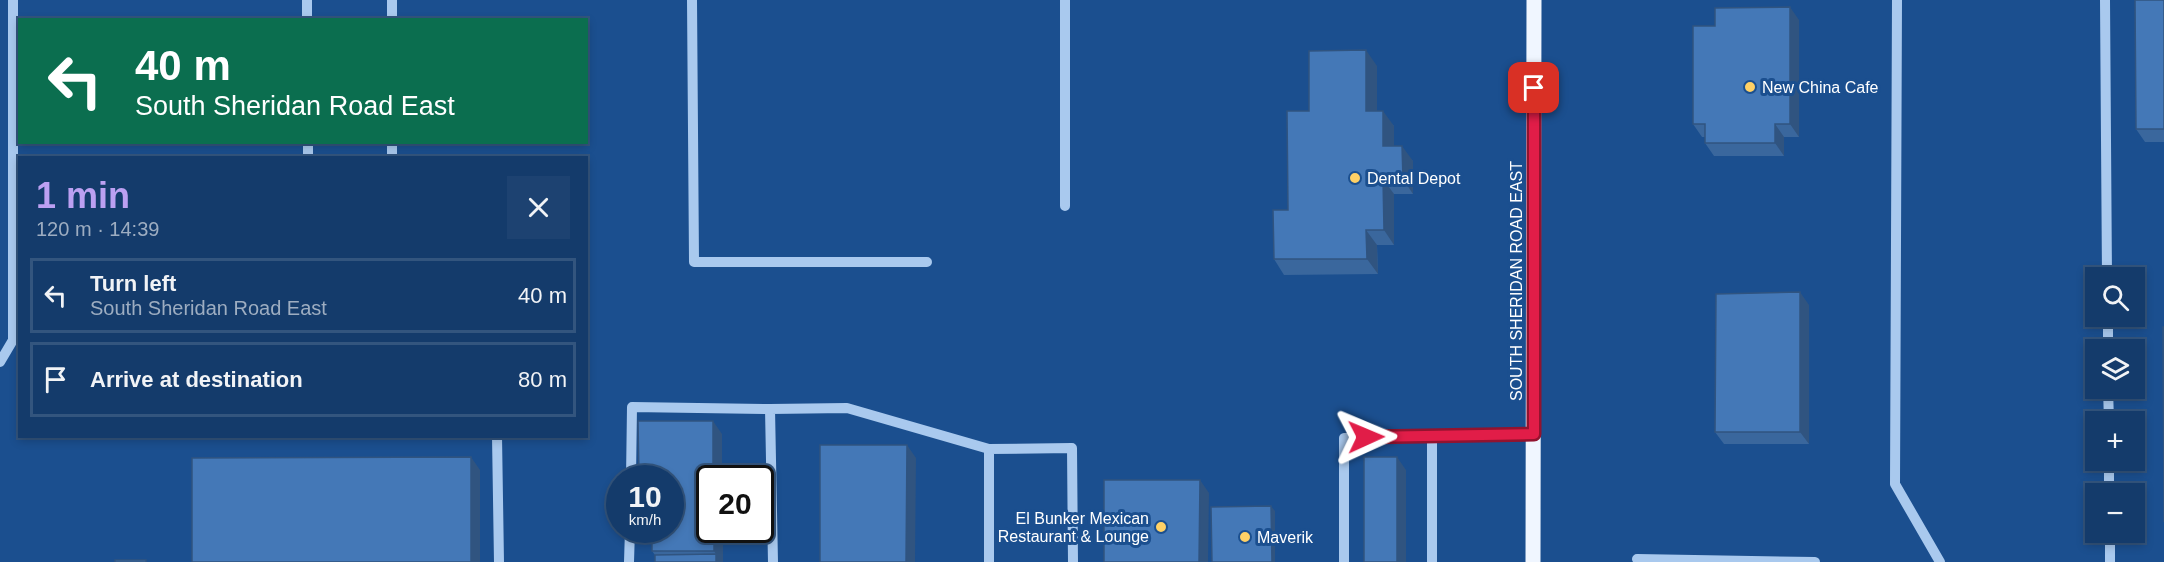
<!DOCTYPE html>
<html lang="en">
<head>
<meta charset="utf-8">
<style>
  :root { --surface:#143b6b; --page:#1d4271; --text:#f1f3f6; --muted:#9dadc1; --line:#33557e; --accent:#bca0f2 }
  body { margin:0; font-family:Arial,sans-serif; background:var(--page); color:var(--text); height:100vh; display:flex; flex-direction:column; font-size:22px; white-space:nowrap }
  * { box-sizing:border-box; margin:0 }
  p { font-size:20px; color:var(--muted) }
  .icon { flex:none; width:33px; height:33px; fill:none; stroke:currentColor; stroke-width:2; stroke-linecap:round; stroke-linejoin:round }
  .map { position:relative; flex:1; overflow:hidden }
  .panel { position:absolute; left:18px; top:156px; width:570px; height:282px; display:flex; flex-direction:column; background:var(--surface); border-radius:0px; box-shadow:0 3px 9px #0003,0 0 0 2px var(--line) }
  .panel>* { flex:none }
  .hud { position:absolute; left:18px; top:18px; width:570px; height:126px; border-radius:0px; box-shadow:0 3px 9px #0003,0 0 0 2px var(--line); background:#0b6e4f; color:#fff; overflow:hidden }
  .controls { position:absolute; left:2085px; top:267px; display:grid; gap:12px }
  .controls a { display:grid; place-items:center; width:60px; height:60px; border-radius:0px; background:var(--surface); box-shadow:0 3px 9px #0003,0 0 0 2px var(--line); font-size:30px }
  .speed { position:absolute; left:606px; top:465px; display:flex; gap:12px; font-size:30px; font-weight:700; text-align:center }
  .speed>* { display:grid; place-content:center; width:78px; height:78px; border-radius:50%; background:var(--surface); box-shadow:0 3px 9px #0003,0 0 0 2px var(--line); line-height:1 }
  .speed small { font-size:15px; font-weight:400 }
  .speed .limit { border:3px solid #111; border-radius:9px; background:#fff; color:#111 }
  .pin { position:absolute; display:grid; place-items:center; width:51px; height:51px; color:#fff; margin:-26px; border-radius:12px; box-shadow:0 3px 9px #0006 }
  .me { position:absolute; width:66px; margin:-33px; rotate:89deg; stroke-linejoin:round; filter:drop-shadow(0 0 4px #0008) }
  .turn { display:flex; align-items:center; gap:21px; height:126px; padding:0 18px; font-size:27px }
  .turn .icon { width:78px; height:78px; stroke-width:2.5 }
  .turn b { display:block; font-size:42px; line-height:51px }
  .round { display:grid; place-items:center; flex:none; width:63px; height:63px; border-radius:0px; background:var(--page) }
  .headline { display:flex; align-items:center; justify-content:space-between; height:102px; padding:0 18px }
  h1 { font-size:36px; font-weight:800; line-height:45px; color:var(--accent) }
  ul { padding:0; list-style:none }
  li { display:flex; align-items:center; gap:18px; height:75px; margin:0 12px 9px; padding:0 6px; border:3px solid var(--line); border-radius:0px }
  li div { flex:1 }
  li b { display:block; font-size:22px }
  li em { font-style:normal }
  .map>svg:first-child { display:block }
  .lines { fill:none; stroke-linecap:round; stroke-linejoin:round }
  .minor { stroke:#a9c9ee; stroke-width:10 }
  .major { stroke:#f0f6ff; stroke-width:15 }
  .wall { fill:#3a679d }
  .shaded-wall { fill:#305480 }
  .building { fill:#4478b7; stroke:#305480; stroke-width:1.5 }
  .route-casing { stroke:#92132f; stroke-width:15 }
  .route { stroke:#e11d48; stroke-width:10 }
  .poi-dot { fill:#ffd166; stroke:#1b4f8f; stroke-width:2 }
  .labels { text-anchor:middle; stroke-width:6; stroke-linejoin:round; paint-order:stroke }
  .poi-label { font-size:16px; fill:#fff; stroke:#1b4f8f; text-anchor:start }
  .street-label { font-size:16px; fill:#fff; stroke:#1b4f8f }
</style>
</head>
<body>
<div class="map">
<svg width="2164" height="562" viewBox="0 0 2164 562">
  <rect width="100%" height="100%" fill="#1b4f8f"/>
  <g class="lines">
    <path class="minor" d="M307,0V20
      M392,0V20
      M692,0L694,262H927
      M1065,0V206
      M1897,0L1895,484L1940,562
      M2105,0L2107,278
      M308,142V158
      M392,142V158
      M2108,316V350
      M0,362L13,340V0
      M2108,388L2109,422
      M497,436L499,562
      M989,449V562
      M2109,460V494
      M631,478L632,407L770,409
      M2110,532V562
      M1637,559L1815,562
      M629,562L630,530
      M773,562L770,409L847,408L989,449L1072,448L1073,562
      M1344,562V438L1534,434
      M1432,562V436"/>
    <path class="major" d="M1533,562L1534,0"/>
  </g>
  <path class="wall" d="M2164,0V142H2145L2136,129Z
    M1799,20V137H1784V156H1714L1705,143V137H1702L1693,124L1715,26Z
    M1377,66V111L1394,126V146L1413,161V194H1394V245H1377L1378,274L1284,275L1274,259L1288,210L1309,111Z
    M1809,305V444H1724L1715,432Z
    M722,434V478H710V530H723V562L655,555L652,551Z"/>
  <path class="shaded-wall" d="M1790,7L1799,20V137L1790,124Z
    M1366,50L1377,66V126L1366,111Z
    M1383,111L1394,126V161L1383,146Z
    M1775,124L1784,137V156L1775,143Z
    M1402,146L1413,161V194L1403,179Z
    M1383,179L1394,194V245L1384,230Z
    M1366,230L1377,245L1378,274L1367,259Z
    M1800,292L1809,305V444L1800,432Z
    M713,421L722,434V478H713Z
    M907,445L916,458L915,562H906Z
    M471,457L480,470V562H471Z
    M1397,457L1406,470V562H1397Z
    M1200,480L1209,493L1208,562H1199Z
    M1271,506L1275,511V562H1272Z
    M714,530H723V562H716V554L714,551Z"/>
  <path class="building" d="M2135,0H2164V129H2136Z
    M1790,7V124H1775V143H1705V124H1693V26H1715V8Z
    M1366,50V111H1383V146H1402L1403,179H1383L1384,230H1366L1367,259H1274L1273,210H1288L1287,111H1309V51Z
    M1800,292V432H1715L1716,294Z
    M2163,327H2164V522Z
    M638,421H713V478H710V530H714V551H652V530H670V478H639Z
    M820,445H907L906,562H820Z
    M471,457V562H192V458Z
    M1364,457H1397V562H1364Z
    M1104,480H1200L1199,562H1104Z
    M1271,506L1272,562H1212L1211,507Z
    M716,554V562H655V555Z
    M115,560H146V562H115Z"/>
  <g class="lines">
    <defs>
      <path id="route" d="M1366,437L1534,434V88"/>
    </defs>
    <use href="#route" class="route-casing"/>
    <use href="#route" class="route"/>
  </g>
  <g class="poi-dot">
    <circle cx="1750" cy="87" r="6"/>
    <circle cx="1355" cy="178" r="6"/>
    <circle cx="1161" cy="527" r="6"/>
    <circle cx="1245" cy="537" r="6"/>
  </g>
  <g class="labels">
    <g class="poi-label">
      <text x="1762" y="93">New China Cafe</text>
      <text x="1367" y="184">Dental Depot</text>
      <text x="1149" y="524" text-anchor="end">El Bunker Mexican<tspan x="1149" dy="18">Restaurant &amp; Lounge</tspan></text>
      <text x="1257" y="543">Maverik</text>
    </g>
    <g class="street-label">
      <text transform="translate(1516 281) rotate(-90)" y="6">SOUTH SHERIDAN ROAD EAST</text>
    </g>
  </g>
</svg>
<div class="controls">
<a><svg class="icon" aria-label="search" viewBox="0 0 24 24"><circle cx="10" cy="10" r="6"/><path d="M15 15l6 6"/></svg></a>
<a><svg class="icon" aria-label="layers" viewBox="0 0 24 24"><path d="M12 4l9 5-9 5-9-5zM3 14l9 5 9-5"/></svg></a>
<a>+</a>
<a>−</a>
</div>
<div class="speed"><div>10<small>km/h</small></div><div class="limit">20</div></div>
<div class="pin" style="left:1534px;top:88px;background:#d93025"><svg class="icon" aria-label="arrive" viewBox="0 0 24 24"><path d="M6 21V4h12l-3 4 3 4H6"/></svg></div>
<svg class="me" style="left:1366px;top:437px" viewBox="-20 -20 40 40"><path d="M0-17L14 15 0 8-14 15z" fill="#e11d48" stroke="#fff" stroke-width="4"/></svg>
<div class="hud">
<div class="turn"><svg class="icon" aria-label="left" viewBox="0 0 24 24"><path d="M17 20v-9H6M10 6l-5 5 5 5"/></svg><div><b>40 m</b>South Sheridan Road East</div></div>
</div>
<section class="panel">
<div class="headline"><div><h1>1 min</h1><p>120 m · 14:39</p></div><a class="round"><svg class="icon" aria-label="close" viewBox="0 0 24 24"><path d="M6 6l12 12M18 6L6 18"/></svg></a></div>
<ul>
<li><svg class="icon" aria-label="left" viewBox="0 0 24 24"><path d="M17 20v-9H6M10 6l-5 5 5 5"/></svg><div><b>Turn left</b><p>South Sheridan Road East</p></div><em>40 m</em></li>
<li><svg class="icon" aria-label="arrive" viewBox="0 0 24 24"><path d="M6 21V4h12l-3 4 3 4H6"/></svg><div><b>Arrive at destination</b></div><em>80 m</em></li>
</ul>
</section>
</div>
</body>
</html>
